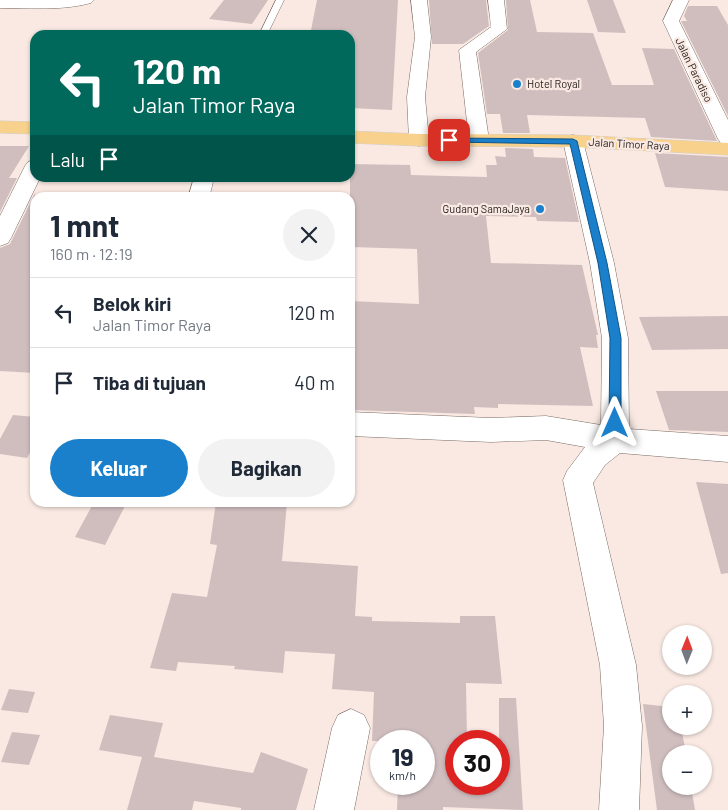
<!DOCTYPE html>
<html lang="id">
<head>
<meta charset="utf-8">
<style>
  :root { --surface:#fff; --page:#f2f2f3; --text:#1f2937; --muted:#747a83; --line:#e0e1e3; --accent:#1a80cb }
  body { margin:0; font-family:Barlow,sans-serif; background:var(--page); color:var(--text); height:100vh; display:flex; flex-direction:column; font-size:19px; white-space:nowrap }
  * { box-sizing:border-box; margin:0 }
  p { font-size:16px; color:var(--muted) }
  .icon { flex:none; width:28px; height:28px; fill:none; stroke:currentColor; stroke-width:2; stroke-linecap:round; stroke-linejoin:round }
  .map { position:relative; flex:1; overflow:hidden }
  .details { position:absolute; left:30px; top:192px; width:325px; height:315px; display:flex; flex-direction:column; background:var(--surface); border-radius:15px; box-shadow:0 1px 4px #0004 }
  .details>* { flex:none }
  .top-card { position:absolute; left:30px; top:30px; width:325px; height:152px; border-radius:15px; box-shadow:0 1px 4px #0004; background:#00695c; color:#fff; overflow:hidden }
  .needle { width:32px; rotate:1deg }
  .controls { position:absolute; left:662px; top:625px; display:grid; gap:10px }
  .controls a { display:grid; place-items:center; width:50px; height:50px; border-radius:50%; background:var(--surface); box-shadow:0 1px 4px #0004; font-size:25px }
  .speed { position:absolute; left:370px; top:730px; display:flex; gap:10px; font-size:25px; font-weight:700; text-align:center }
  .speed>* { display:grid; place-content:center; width:65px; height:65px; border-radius:50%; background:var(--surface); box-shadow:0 1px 4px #0004; line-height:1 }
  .speed small { font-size:12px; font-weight:400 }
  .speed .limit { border:8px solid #d22; background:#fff; color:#111 }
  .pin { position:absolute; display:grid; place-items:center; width:42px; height:42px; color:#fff; margin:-21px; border-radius:10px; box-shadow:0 2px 8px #0006 }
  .me { position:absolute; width:55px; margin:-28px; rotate:0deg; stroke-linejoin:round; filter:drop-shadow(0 0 4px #0008) }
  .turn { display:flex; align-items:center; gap:18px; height:105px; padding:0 20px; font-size:22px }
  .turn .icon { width:65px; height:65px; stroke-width:2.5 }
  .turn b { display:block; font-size:35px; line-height:42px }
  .then { display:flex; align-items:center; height:48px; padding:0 20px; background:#0003; gap:10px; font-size:19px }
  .round { display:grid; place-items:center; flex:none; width:52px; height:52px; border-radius:26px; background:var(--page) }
  .headline { display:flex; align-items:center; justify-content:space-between; height:85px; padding:0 20px }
  h1 { font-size:30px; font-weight:700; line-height:38px }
  .cta { display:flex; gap:10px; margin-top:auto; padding:10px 20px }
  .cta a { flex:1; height:58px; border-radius:30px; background:var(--accent); color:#fff; font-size:20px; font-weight:700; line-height:58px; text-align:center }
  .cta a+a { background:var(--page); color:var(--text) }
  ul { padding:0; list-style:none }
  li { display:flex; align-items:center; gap:15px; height:70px; padding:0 20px; border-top:1px solid var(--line) }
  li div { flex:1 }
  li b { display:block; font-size:19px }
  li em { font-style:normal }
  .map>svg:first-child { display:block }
  .building { fill:#d0bebf }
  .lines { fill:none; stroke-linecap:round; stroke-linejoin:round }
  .lane-casing { stroke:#796b64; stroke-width:1 }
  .street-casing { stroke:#796b64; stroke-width:1 }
  .highway-casing { stroke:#cfcece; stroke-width:1 }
  .lane { fill:#fff; fill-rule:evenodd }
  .street { fill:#fff; fill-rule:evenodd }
  .highway { fill:#f8d18d; fill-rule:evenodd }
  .route { fill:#1a80cb; stroke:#115384 }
  .poi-dot { fill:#1a80cb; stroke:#f9e9e2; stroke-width:2 }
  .labels { text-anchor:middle; stroke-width:4.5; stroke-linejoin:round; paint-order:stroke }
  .far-street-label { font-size:11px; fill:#27211e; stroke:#f9e9e2 }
  .far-poi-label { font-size:11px; fill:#27211e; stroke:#f9e9e2; text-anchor:start }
</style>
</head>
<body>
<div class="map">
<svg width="728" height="810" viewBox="0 0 728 810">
  <rect width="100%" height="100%" fill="#f9e9e2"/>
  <path class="building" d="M224,0H268L252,24L209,19Z
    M317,0H398L392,110L350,108V35H310Z
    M429,0H486L489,26L463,44H432Z
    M506,0H530L537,32L593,33L612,85H654L642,48L674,49L717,141L651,137L645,118L527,115L530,133H503L500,114H487L478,53L508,30Z
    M587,0H613L626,33L598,32Z
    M688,6H717L728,25V116L681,21H687L684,16Z
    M0,146H29L9,178H17L0,212Z
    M505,148L533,149L534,157L565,158L579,222L537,221L536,217L486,216L491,263L582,265L598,335H596L598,348L580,347L593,406L498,404V408L474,407L475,414L350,410V301L419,304L417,249L350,247V164L410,165L411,175L487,177L486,165H497L495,156L506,157Z
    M655,153L728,157V191L665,187Z
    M35,193V373L0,371V248L10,244Z
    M728,316V349L652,350L639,317Z
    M656,391H728V432L669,430Z
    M13,415L35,417V443L27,458L0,454V439Z
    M696,482L728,484V573L721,574Z
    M94,502H127L105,545L75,537Z
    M216,502H287L282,561L358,566L355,616L372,617V621L460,623V616H495L502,684L466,683L467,741H456V784H499V698H516L523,810L443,807V810H397L398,784H424V741H372L374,692L332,689L335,654L285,651L283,673L234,669L235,666L178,662L176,671L150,668L172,593L207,597L217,545L210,544Z
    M9,689L35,692L28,713L1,710Z
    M643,704L671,707V726H681L686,754H671V786H691L695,810H657Z
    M110,715L163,723L154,757L253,773L261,752L308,769L296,810H241V808L194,801L192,810H127L142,757L99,750Z
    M12,732L40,735L29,765L1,762Z"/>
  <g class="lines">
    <defs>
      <path id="lane" d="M276,0H284L267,35H259Z"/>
      <path id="street" d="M0,0H94L91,3C62,11 30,8 0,8Z
        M411,0H427L431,37L425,97L429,140L426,144L419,146L412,144L409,140L407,97L415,37Z
        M488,0H504L507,29L476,52L489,140L486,144L479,146L472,144L469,140L459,50L491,27Z
        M673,0H689L679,21L728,120V145L721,143L718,139L663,21Z
        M573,135L580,137L583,141L614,263L628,338L629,429L728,436V462L620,453L605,465L593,483L636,665L642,726L639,810H599L604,726L600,665L563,480L567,471L585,447L546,440L491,442L350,436V412L491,418L546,416L601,425L602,338L590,263L563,141L566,137Z
        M35,160V178H40L11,238L8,243L0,246V216L25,166L28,162Z
        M194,178H214L209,198H188Z
        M351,709L364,715L370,728L354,810H314L332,728L338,715Z"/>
      <path id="highway" d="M0,121L35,122V134L0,133Z
        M350,131L419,134L573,135L728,143V155L573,147L419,146L350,143Z"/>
    </defs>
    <use href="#lane" class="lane-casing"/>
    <use href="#street" class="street-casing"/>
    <use href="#highway" class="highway-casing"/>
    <use href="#lane" class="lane"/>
    <use href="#street" class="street"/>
    <use href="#highway" class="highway"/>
  </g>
  <path class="route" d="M446,138L573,139L577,141L607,263L621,338V423L619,426H611L609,423L610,338L598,263L570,144L449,142L445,140Z"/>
  <g class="poi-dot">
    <circle cx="517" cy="84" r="5"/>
    <circle cx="540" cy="209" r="5"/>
  </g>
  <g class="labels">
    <g class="far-street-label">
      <text transform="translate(694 70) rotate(64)" y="4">Jalan Paradiso</text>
      <text transform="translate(629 144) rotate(3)" y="4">Jalan Timor Raya</text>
    </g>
    <g class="far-poi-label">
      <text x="527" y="88">Hotel Royal</text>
      <text x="530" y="213" text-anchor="end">Gudang SamaJaya</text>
    </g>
  </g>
</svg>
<div class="controls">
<a><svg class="needle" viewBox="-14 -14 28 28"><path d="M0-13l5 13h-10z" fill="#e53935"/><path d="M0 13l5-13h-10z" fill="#747a83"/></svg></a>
<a>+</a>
<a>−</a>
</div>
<div class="speed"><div>19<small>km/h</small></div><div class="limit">30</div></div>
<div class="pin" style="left:449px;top:140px;background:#d93025"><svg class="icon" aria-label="arrive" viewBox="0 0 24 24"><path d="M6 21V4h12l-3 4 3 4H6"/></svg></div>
<svg class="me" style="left:615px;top:423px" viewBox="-20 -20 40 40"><path d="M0-17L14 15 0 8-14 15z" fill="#1a80cb" stroke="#fff" stroke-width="4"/></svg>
<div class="top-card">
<div class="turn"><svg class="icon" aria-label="left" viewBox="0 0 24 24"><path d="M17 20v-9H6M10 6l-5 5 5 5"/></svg><div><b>120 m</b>Jalan Timor Raya</div></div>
<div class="then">Lalu<svg class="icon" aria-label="arrive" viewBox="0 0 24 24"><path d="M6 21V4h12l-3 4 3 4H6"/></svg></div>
</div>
<section class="details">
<div class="headline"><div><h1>1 mnt</h1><p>160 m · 12:19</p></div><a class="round"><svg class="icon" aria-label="close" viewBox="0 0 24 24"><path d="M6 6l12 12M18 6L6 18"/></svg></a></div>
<ul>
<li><svg class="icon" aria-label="left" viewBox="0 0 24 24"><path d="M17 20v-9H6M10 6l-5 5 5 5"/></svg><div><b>Belok kiri</b><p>Jalan Timor Raya</p></div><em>120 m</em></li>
<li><svg class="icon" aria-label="arrive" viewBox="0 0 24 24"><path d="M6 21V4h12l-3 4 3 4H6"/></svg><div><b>Tiba di tujuan</b></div><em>40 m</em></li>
</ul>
<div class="cta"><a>Keluar</a><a>Bagikan</a></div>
</section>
</div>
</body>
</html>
